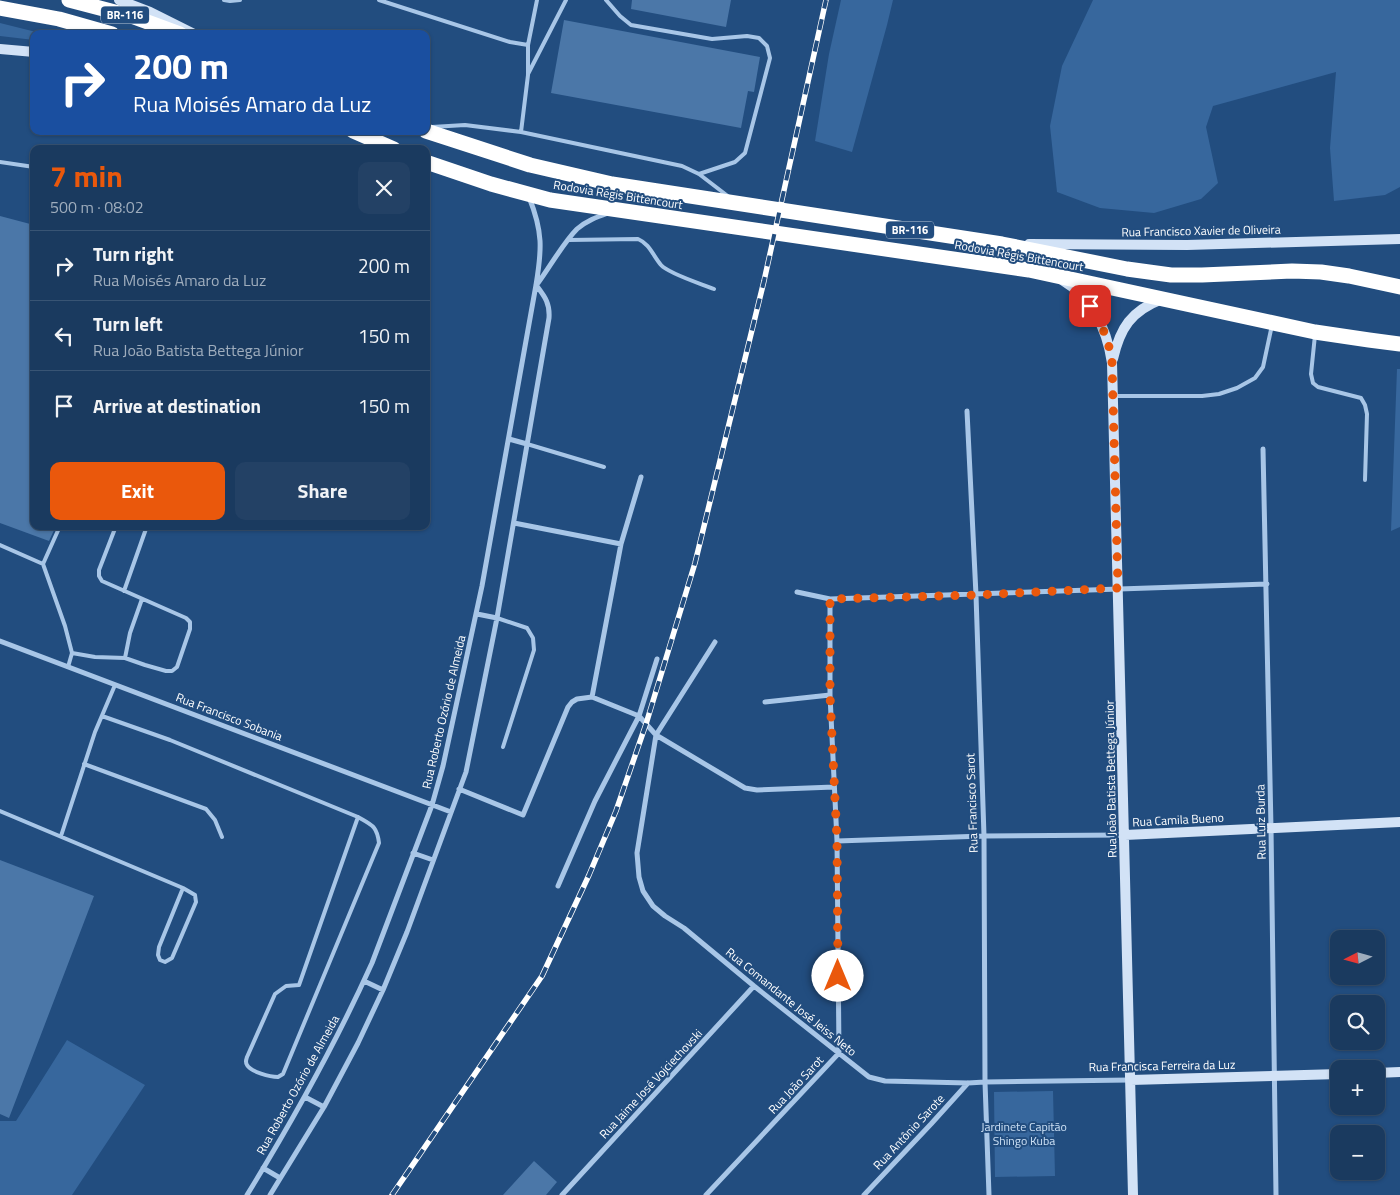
<!DOCTYPE html>
<html lang="en">
<head>
<meta charset="utf-8">
<style>
  :root { --surface:#1a3a5f; --page:#234165; --text:#f1f3f6; --muted:#9fadbd; --line:#385474; --accent:#ea580c }
  body { margin:0; font-family:"Titillium Web",sans-serif; background:var(--page); color:var(--text); height:100vh; display:flex; flex-direction:column; font-size:19px; white-space:nowrap }
  * { box-sizing:border-box; margin:0 }
  p { font-size:16px; color:var(--muted) }
  .icon { flex:none; width:28px; height:28px; fill:none; stroke:currentColor; stroke-width:2; stroke-linecap:round; stroke-linejoin:round }
  .map { position:relative; flex:1; overflow:hidden }
  .side { position:absolute; left:30px; top:145px; width:400px; height:385px; display:flex; flex-direction:column; background:var(--surface); border-radius:10px; box-shadow:0 1px 4px #0004,0 0 0 1px var(--line) }
  .side>* { flex:none }
  .hud { position:absolute; left:30px; top:30px; width:400px; height:105px; border-radius:10px; box-shadow:0 1px 4px #0004,0 0 0 1px var(--line); background:#1a4fa0; color:#fff; overflow:hidden }
  .needle { width:32px; rotate:264deg }
  .controls { position:absolute; left:1330px; top:930px; display:grid; gap:10px }
  .controls a { display:grid; place-items:center; width:55px; height:55px; border-radius:10px; background:var(--surface); box-shadow:0 1px 4px #0004,0 0 0 1px var(--line); font-size:25px }
  .pin { position:absolute; display:grid; place-items:center; width:42px; height:42px; color:#fff; margin:-21px; border-radius:10px; box-shadow:0 2px 8px #0006 }
  .me { position:absolute; width:55px; margin:-28px; rotate:0deg; stroke-linejoin:round; filter:drop-shadow(0 0 4px #0008) }
  .turn { display:flex; align-items:center; gap:18px; height:105px; padding:0 20px; font-size:22px }
  .turn .icon { width:65px; height:65px; stroke-width:2.5 }
  .turn b { display:block; font-size:35px; line-height:42px }
  .round { display:grid; place-items:center; flex:none; width:52px; height:52px; border-radius:10px; background:var(--page) }
  .headline { display:flex; align-items:center; justify-content:space-between; height:85px; padding:0 20px }
  h1 { font-size:30px; font-weight:700; line-height:38px; color:var(--accent) }
  .primary-button { display:flex; gap:10px; margin-top:auto; padding:10px 20px }
  .primary-button a { flex:1; height:58px; border-radius:10px; background:var(--accent); color:#fff; font-size:20px; font-weight:700; line-height:58px; text-align:center }
  .primary-button a+a { background:var(--page); color:var(--text) }
  ul { padding:0; list-style:none }
  li { display:flex; align-items:center; gap:15px; height:70px; padding:0 20px; border-top:1px solid var(--line) }
  li div { flex:1 }
  li b { display:block; font-size:19px }
  li em { font-style:normal }
  .map>svg:first-child { display:block }
  .green { fill:#37679d }
  .building { fill:#4b77a8 }
  .lines { fill:none; stroke-linecap:round; stroke-linejoin:round }
  .lane { stroke:#a8c6e7; stroke-width:4 }
  .street { stroke:#a8c6e7; stroke-width:5 }
  .secondary { stroke:#d2e2f6; stroke-width:10 }
  .highway { stroke:#fff; stroke-width:15 }
  .rail-casing { stroke:#fff; stroke-width:5.5 }
  .rail { stroke:#224d7f; stroke-width:4; stroke-dasharray:11; stroke-linecap:butt }
  .route { stroke:#ea580c; stroke-width:9; stroke-dasharray:0 16.2 }
  .labels { text-anchor:middle; stroke-width:4; stroke-linejoin:round; paint-order:stroke }
  .shield { fill:#224d7f; stroke:#bdcad9; stroke-width:1 }
  .shield-label { font-size:11px; font-weight:bold; fill:#fff }
  .street-label { font-size:12px; fill:#fff; stroke:#224d7f }
  .park-label { font-size:12px; fill:#cce0f5; stroke:#224d7f }
</style>
</head>
<body>
<div class="map">
<svg width="1400" height="1195" viewBox="0 0 1400 1195">
  <rect width="100%" height="100%" fill="#224d7f"/>
  <path class="green" d="M841,0H893L887,25L852,152L815,141L829,54Z
    M1093,0H1400V187L1385,195L1334,201L1330,148L1336,72L1213,106L1206,127L1218,183L1201,199L1154,213L1100,208L1057,192L1050,126L1062,66Z
    M0,23L44,34H34V40L0,36Z
    M1397,369H1400V527L1391,531Z
    M67,1040L145,1085L72,1195H0V1121H16Z
    M1053,1091L1055,1176L995,1177L994,1092Z"/>
  <path class="building" d="M632,0H731L726,27L631,9Z
    M564,20L760,57L754,92L748,91L741,128L551,93Z
    M0,216L34,225V526H56L49,541L0,523Z
    M0,860L94,896L9,1118L0,1114Z
    M534,1161L557,1182L546,1195H503Z"/>
  <g class="lines">
    <path class="lane" d="M224,0L230,1L240,0
      M379,0L510,42L528,45V75L521,132
      M606,0L620,16L631,25L712,39L747,36L759,38L767,46L770,58L745,153L735,162L699,174
      M528,45L537,0
      M528,74L566,0
      M432,127L465,125L521,132L682,166L699,174L729,197
      M0,162L34,167
      M569,240L638,239C650,244 653,256 661,265C669,274 702,284 714,289
      M1315,335L1311,374L1313,383L1318,387L1361,398L1365,405L1367,414L1365,480
      M1115,396H1202L1219,394L1237,388L1255,378L1263,367L1272,325
      M527,444L604,467
      M60,526L43,564L65,626L72,653L68,667
      M0,545L43,564
      M124,591L147,526
      M497,618L527,628L533,638L534,650L503,747
      M72,653L95,657L125,658L145,665L166,671H172L177,667L190,629V622L186,618L102,581L99,576V570L116,526
      M125,658L130,633L142,599
      M102,716L170,740L358,817C372,825 377,826 379,843L283,1074L278,1077C270,1077 251,1072 247,1065C245,1062 246,1060 247,1057L275,994L286,986L299,985L358,817
      M84,764L206,809L215,820L222,837
      M0,811L183,888L195,895L196,902L172,958L165,962L160,960L158,955L159,947L183,888
      M61,836L95,732L115,685"/>
    <path class="street" d="M538,283C550,267 563,243 577,229C586,221 597,217 608,213
      M967,411L976,595L984,836L985,1082L989,1195
      M509,439L527,444
      M1263,449L1271,828L1276,1195
      M514,523L621,544
      M797,592L830,599L1267,584
      M477,614L497,618
      M0,641L451,812
      M715,642L656,735L637,853L639,877L643,891L653,906L665,916L684,928L754,986L869,1077L885,1081L968,1083L985,1082L1130,1080
      M592,697L621,544L641,477
      M765,702L830,695
      M459,789L523,815L568,707L572,702L577,699L592,697L639,716L656,735L745,788L757,790L834,787
      M837,841L984,836L1124,835
      M413,853L433,860
      M558,886L595,801L639,716L657,659
      M364,981L383,990
      M305,1097L324,1107
      M263,1168L280,1178
      M247,1195C293,1120 336,1043 372,963L432,805L443,766L482,586L536,285C542,249 543,232 529,197
      M270,1195L324,1107L358,1043L383,990L407,932L466,772L497,618L549,318C550,303 545,297 536,285
      M562,1195L754,986
      M706,1195L839,1053L837,841L830,695V599
      M864,1195L931,1124L968,1083"/>
    <path class="secondary" d="M119,0L150,12L194,34
      M0,49L34,52
      M1029,244L1187,245L1400,239
      M1062,280C1092,298 1107,329 1112,363L1133,1195
      M1113,359C1120,328 1131,311 1162,299
      M1125,835L1400,822
      M1376,1073L1400,1072
      M1131,1080L1339,1074"/>
    <path class="highway" d="M69,0L134,17L180,34
      M0,8L59,19L112,34
      M353,131L394,149
      M426,131L530,165L612,184L1002,244L1127,269L1171,275H1202L1292,271L1321,272L1349,276L1400,287
      M426,162L491,184L550,200L1029,270L1052,275L1315,332L1369,340L1400,344"/>
    <defs>
      <path id="rail" d="M392,1195L542,976L589,875L616,811L646,724L695,563L764,281L826,0"/>
    </defs>
    <use href="#rail" class="rail-casing"/>
    <use href="#rail" class="rail"/>
  </g>
  <g class="lines">
    <path class="route" d="M838,976L837,840L830,695V599L976,595L1118,588L1112,362C1109,341 1102,324 1090,306"/>
  </g>
  <g class="labels">
    <g class="shield">
      <rect x="101" y="6.5" width="48" height="17" rx="4"/>
      <rect x="886" y="221.5" width="48" height="17" rx="4"/>
    </g>
    <g class="shield-label">
      <text x="125" y="19">BR-116</text>
      <text x="910" y="234">BR-116</text>
    </g>
    <g class="street-label">
      <text transform="translate(618 195) rotate(9)" y="4">Rodovia Régis Bittencourt</text>
      <text transform="translate(1201 231) rotate(-1)" y="4">Rua Francisco Xavier de Oliveira</text>
      <text transform="translate(1019 256) rotate(10)" y="4">Rodovia Régis Bittencourt</text>
      <text transform="translate(444 712) rotate(-77)" y="4">Rua Roberto Ozório de Almeida</text>
      <text transform="translate(229 717) rotate(21)" y="4">Rua Francisco Sobania</text>
      <text transform="translate(1111 779) rotate(-91)" y="4">Rua João Batista Bettega Júnior</text>
      <text transform="translate(972 803) rotate(-92)" y="4">Rua Francisco Sarot</text>
      <text transform="translate(1178 820) rotate(-3)" y="4">Rua Camila Bueno</text>
      <text transform="translate(1261 822) rotate(-91)" y="4">Rua Luiz Burda</text>
      <text transform="translate(791 1002) rotate(39)" y="4">Rua Comandante José Jeiss Neto</text>
      <text transform="translate(1162 1066) rotate(-1)" y="4">Rua Francisca Ferreira da Luz</text>
      <text transform="translate(651 1084) rotate(-47)" y="4">Rua Jaime José Vojciechovski</text>
      <text transform="translate(298 1085) rotate(-61)" y="4">Rua Roberto Ozório de Almeida</text>
      <text transform="translate(796 1085) rotate(-47)" y="4">Rua João Sarot</text>
      <text transform="translate(909 1132) rotate(-47)" y="4">Rua Antônio Sarote</text>
    </g>
    <g class="park-label">
      <text x="1024" y="1131">Jardinete Capitão<tspan x="1024" dy="14">Shingo Kuba</tspan></text>
    </g>
  </g>
</svg>
<div class="controls">
<a><svg class="needle" viewBox="-14 -14 28 28"><path d="M0-13l5 13h-10z" fill="#e53935"/><path d="M0 13l5-13h-10z" fill="#9fadbd"/></svg></a>
<a><svg class="icon" aria-label="search" viewBox="0 0 24 24"><circle cx="10" cy="10" r="6"/><path d="M15 15l6 6"/></svg></a>
<a>+</a>
<a>−</a>
</div>
<div class="pin" style="left:1090px;top:306px;background:#d93025"><svg class="icon" aria-label="arrive" viewBox="0 0 24 24"><path d="M6 21V4h12l-3 4 3 4H6"/></svg></div>
<svg class="me" style="left:838px;top:976px" viewBox="-20 -20 40 40"><circle r="19" fill="#fff"/><path d="M0-13L10 11 0 6-10 11z" fill="#ea580c"/></svg>
<div class="hud">
<div class="turn"><svg class="icon" aria-label="right" viewBox="0 0 24 24"><path d="M7 20v-9h11M14 6l5 5-5 5"/></svg><div><b>200 m</b>Rua Moisés Amaro da Luz</div></div>
</div>
<section class="side">
<div class="headline"><div><h1>7 min</h1><p>500 m · 08:02</p></div><a class="round"><svg class="icon" aria-label="close" viewBox="0 0 24 24"><path d="M6 6l12 12M18 6L6 18"/></svg></a></div>
<ul>
<li><svg class="icon" aria-label="right" viewBox="0 0 24 24"><path d="M7 20v-9h11M14 6l5 5-5 5"/></svg><div><b>Turn right</b><p>Rua Moisés Amaro da Luz</p></div><em>200 m</em></li>
<li><svg class="icon" aria-label="left" viewBox="0 0 24 24"><path d="M17 20v-9H6M10 6l-5 5 5 5"/></svg><div><b>Turn left</b><p>Rua João Batista Bettega Júnior</p></div><em>150 m</em></li>
<li><svg class="icon" aria-label="arrive" viewBox="0 0 24 24"><path d="M6 21V4h12l-3 4 3 4H6"/></svg><div><b>Arrive at destination</b></div><em>150 m</em></li>
</ul>
<div class="primary-button"><a>Exit</a><a>Share</a></div>
</section>
</div>
</body>
</html>
